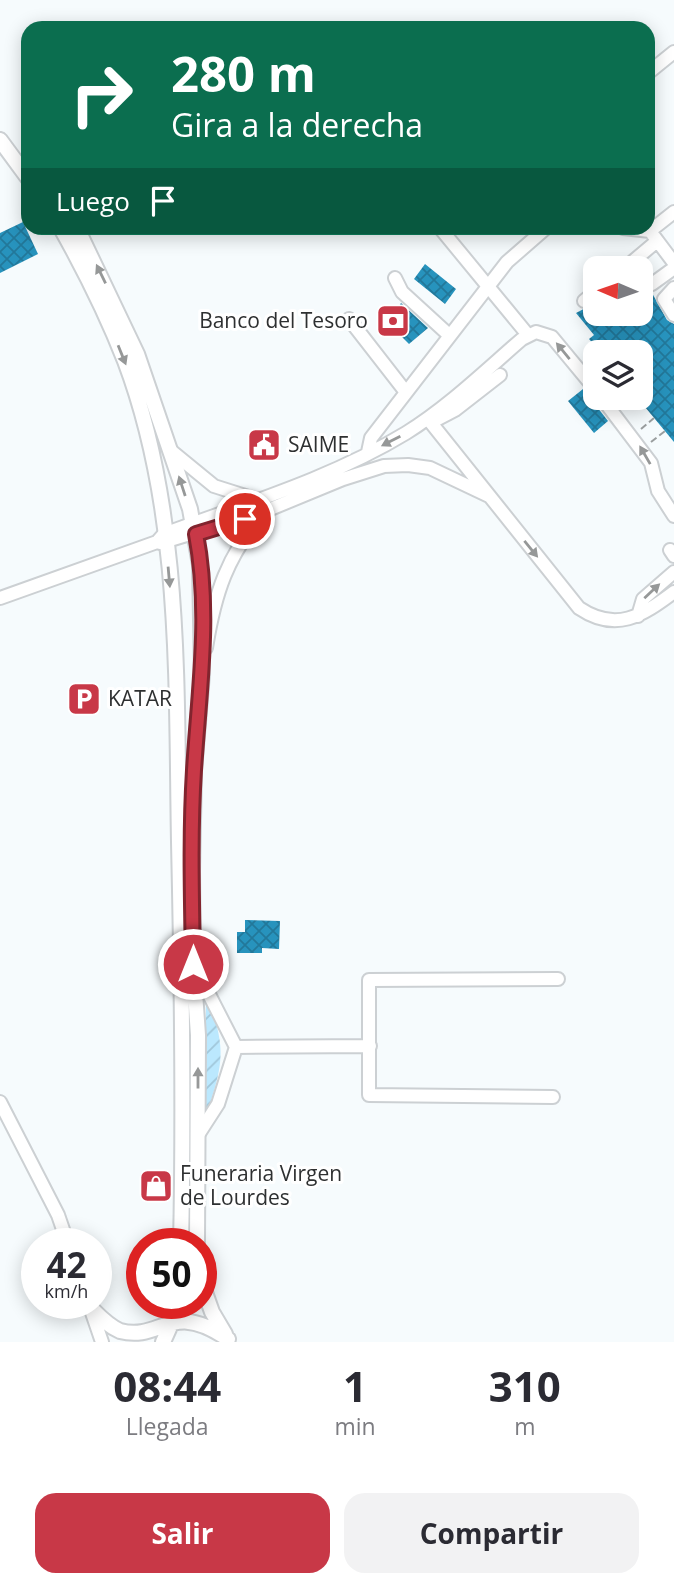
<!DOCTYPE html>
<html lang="es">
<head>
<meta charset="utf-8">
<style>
  :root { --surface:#fff; --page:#f2f2f3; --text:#2b2b33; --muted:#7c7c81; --accent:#c83847 }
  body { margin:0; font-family:"Open Sans",sans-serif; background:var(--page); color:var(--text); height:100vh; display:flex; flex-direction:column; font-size:26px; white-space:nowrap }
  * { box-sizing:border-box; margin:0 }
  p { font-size:23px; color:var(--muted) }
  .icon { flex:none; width:38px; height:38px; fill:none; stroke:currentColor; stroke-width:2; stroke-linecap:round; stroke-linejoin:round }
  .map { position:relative; height:1342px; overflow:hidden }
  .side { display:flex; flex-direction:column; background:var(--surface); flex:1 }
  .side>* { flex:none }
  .guide { position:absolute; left:21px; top:21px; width:634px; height:214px; border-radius:21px; box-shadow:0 4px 18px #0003; background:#0b6e4f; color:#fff; overflow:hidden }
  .needle { width:46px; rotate:272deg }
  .controls { position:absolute; left:583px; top:256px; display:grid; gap:14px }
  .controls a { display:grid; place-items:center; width:70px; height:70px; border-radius:14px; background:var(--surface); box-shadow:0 4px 18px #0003; font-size:35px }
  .speed { position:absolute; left:21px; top:1228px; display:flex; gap:14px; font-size:35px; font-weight:700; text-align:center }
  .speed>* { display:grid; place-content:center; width:91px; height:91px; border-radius:50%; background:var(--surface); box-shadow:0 4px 18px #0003; line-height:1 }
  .speed small { font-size:18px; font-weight:400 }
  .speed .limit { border:10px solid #d22; background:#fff; color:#111 }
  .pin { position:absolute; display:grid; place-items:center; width:60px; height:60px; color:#fff; margin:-30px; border:4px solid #fff; border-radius:50%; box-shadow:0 2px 7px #0007 }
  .me { position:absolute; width:77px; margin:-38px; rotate:0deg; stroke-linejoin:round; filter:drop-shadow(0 0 5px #0008) }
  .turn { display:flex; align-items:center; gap:24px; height:147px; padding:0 35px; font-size:32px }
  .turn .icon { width:91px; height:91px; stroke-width:2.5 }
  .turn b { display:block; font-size:49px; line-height:60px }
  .then { display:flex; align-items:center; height:66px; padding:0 35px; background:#0003; gap:14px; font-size:26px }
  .eta { display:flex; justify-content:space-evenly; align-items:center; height:119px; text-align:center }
  .eta b { font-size:42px; font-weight:700; line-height:49px }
  .primary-button { display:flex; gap:14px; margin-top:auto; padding:14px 35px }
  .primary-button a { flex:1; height:80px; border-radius:21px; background:var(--accent); color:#fff; font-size:28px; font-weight:700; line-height:80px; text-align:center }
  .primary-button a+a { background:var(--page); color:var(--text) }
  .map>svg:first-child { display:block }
  .garden { fill:url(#garden-furrows) }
  .building { fill:url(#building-cross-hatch) }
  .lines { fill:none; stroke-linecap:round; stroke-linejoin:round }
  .minor-casing { stroke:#ccd0d3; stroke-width:16 }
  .major-casing { stroke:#ccd0d3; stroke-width:18 }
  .path { stroke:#9a9e9f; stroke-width:2; stroke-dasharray:7 3.5; stroke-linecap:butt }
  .minor { stroke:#fff; stroke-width:12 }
  .major { stroke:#fff; stroke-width:14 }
  .oneway { fill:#969898 }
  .route-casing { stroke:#82242e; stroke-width:18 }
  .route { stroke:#c83847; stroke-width:12 }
  .labels { text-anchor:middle; stroke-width:6; stroke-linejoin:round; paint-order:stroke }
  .poi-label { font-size:21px; fill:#2e3031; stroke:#fff; text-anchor:start }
</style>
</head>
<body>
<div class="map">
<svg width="674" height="1342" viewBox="0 0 674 1342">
  <defs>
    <pattern id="garden-furrows" width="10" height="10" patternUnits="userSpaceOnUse" patternTransform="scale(1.75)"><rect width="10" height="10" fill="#bbe8fe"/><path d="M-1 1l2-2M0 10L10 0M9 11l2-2" fill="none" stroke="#a1c7da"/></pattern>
    <pattern id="building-cross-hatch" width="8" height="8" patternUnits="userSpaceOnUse" patternTransform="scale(1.75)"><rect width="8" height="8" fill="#2793bd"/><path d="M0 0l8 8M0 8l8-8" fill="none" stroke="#22789a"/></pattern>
  </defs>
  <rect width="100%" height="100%" fill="#f6fbfd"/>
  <path class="garden" d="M206,994C227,1048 224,1063 205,1118Z"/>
  <path class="building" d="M23,222L38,254L0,273V233Z
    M425,264L456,289L445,304L414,279Z
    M640,286L652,293L667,320L674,324V442L645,407L649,403L640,392V352H600L589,339L594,335L576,313L595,303V313H640Z
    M401,303L428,328L409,344L388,323Z
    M583,389L608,421L594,433L568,401Z
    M245,920L280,921L279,949L262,948V953H237V932H245Z"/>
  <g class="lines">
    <defs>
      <path id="minor" d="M648,73L674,52
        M440,228L528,335
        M623,228L650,231L674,212
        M650,231L674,263
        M636,268L631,263L657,241
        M640,274L652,284L674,268
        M395,278L402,292L449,335
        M674,288L664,299L674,315
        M584,301L595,292
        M349,319L405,391
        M601,397L651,463L658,491L674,516
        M428,419L579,608C616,633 642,616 674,592
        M434,421L455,410L500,375
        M170,450L214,486L258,500
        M368,452L371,438L507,262L546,228
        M160,543L263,512L343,479L384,466L408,465L430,468L489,496
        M670,550L674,556
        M0,598L157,542L164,534C245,504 332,478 406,433C448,407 485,371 522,339L536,332L552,337L595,389
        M638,616L643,599L674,572
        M206,648C215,592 227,557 263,513
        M194,965L236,1047L218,1104L198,1135
        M236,1047L370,1046
        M553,1097L369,1095V980L558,979
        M0,1102L58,1215L68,1244
        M90,1307L102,1342"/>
      <path id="major" d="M0,140L28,178
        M61,228C85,271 107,315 125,361C182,512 176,683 179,842C182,976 184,1110 181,1244
        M77,228L137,354L190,509L200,565L202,674L194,771L192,871L193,964L198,1035L197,1244
        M201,1281L212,1312L225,1334
        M90,1307C99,1316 108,1326 120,1331C162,1342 170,1299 228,1339
        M163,1342L172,1322L175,1304"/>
    </defs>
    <use href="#minor" class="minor-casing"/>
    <use href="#major" class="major-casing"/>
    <path class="path" d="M641,429L654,418
      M651,442L665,431"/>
    <use href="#minor" class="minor"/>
    <use href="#major" class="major"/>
  </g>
  <defs><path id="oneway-solid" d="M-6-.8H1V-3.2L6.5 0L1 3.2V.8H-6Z" transform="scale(1.75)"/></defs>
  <g class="oneway">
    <use href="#oneway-solid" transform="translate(101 274) rotate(-116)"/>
    <use href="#oneway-solid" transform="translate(563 351) rotate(-129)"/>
    <use href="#oneway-solid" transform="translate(122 355) rotate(68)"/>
    <use href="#oneway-solid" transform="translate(391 441) rotate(153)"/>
    <use href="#oneway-solid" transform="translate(645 455) rotate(-120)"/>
    <use href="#oneway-solid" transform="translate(182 486) rotate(-108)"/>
    <use href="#oneway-solid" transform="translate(531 549) rotate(51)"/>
    <use href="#oneway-solid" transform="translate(169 577) rotate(85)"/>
    <use href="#oneway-solid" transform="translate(652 591) rotate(-43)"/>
    <use href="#oneway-solid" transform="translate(198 1078) rotate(-90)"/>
  </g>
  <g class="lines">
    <defs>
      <path id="route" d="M193,964C192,899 190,835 194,770C199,692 211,612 196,534L245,519"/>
    </defs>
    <use href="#route" class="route-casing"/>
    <use href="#route" class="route"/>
  </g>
  <defs>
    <symbol id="bank-square" viewBox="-11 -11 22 22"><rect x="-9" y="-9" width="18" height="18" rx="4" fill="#c83847" stroke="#fff"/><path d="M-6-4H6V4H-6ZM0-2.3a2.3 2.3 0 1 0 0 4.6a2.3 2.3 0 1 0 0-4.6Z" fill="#fff"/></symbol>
    <symbol id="civic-square" viewBox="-11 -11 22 22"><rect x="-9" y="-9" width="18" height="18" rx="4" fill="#c83847" stroke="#fff"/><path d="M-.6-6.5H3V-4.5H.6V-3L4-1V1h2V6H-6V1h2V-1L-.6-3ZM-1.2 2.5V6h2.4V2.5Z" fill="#fff"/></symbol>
    <symbol id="parking-square" viewBox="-11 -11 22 22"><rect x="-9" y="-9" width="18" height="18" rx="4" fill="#c83847" stroke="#fff"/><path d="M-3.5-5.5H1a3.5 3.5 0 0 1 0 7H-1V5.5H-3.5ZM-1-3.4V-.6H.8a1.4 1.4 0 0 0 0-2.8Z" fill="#fff"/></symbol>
    <symbol id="shop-square" viewBox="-11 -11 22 22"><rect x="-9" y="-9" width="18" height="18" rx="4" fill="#c83847" stroke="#fff"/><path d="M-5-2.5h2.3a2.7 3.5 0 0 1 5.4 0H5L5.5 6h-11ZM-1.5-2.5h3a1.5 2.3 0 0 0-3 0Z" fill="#fff"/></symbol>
  </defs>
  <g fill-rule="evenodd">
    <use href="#bank-square" x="374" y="302" width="38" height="38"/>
    <use href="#civic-square" x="245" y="426" width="38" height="38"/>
    <use href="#parking-square" x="65" y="680" width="38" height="38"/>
    <use href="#shop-square" x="137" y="1167" width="38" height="38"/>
  </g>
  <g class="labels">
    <g class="poi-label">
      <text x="368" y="328" text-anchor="end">Banco del Tesoro</text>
      <text x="288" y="452">SAIME</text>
      <text x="108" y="706">KATAR</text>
      <text x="180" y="1181">Funeraria Virgen<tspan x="180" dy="24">de Lourdes</tspan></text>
    </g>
  </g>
</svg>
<div class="controls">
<a><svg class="needle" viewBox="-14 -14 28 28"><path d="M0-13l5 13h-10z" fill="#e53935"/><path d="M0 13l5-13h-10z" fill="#7c7c81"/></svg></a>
<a><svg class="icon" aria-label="layers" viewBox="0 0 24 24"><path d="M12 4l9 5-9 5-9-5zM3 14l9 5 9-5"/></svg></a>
</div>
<div class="speed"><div>42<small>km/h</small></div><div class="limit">50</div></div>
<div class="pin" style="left:245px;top:519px;background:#d93025"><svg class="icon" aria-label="arrive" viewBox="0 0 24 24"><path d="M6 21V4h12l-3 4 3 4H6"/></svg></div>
<svg class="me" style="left:193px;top:964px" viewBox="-20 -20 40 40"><circle r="17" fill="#c83847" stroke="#fff" stroke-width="3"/><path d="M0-11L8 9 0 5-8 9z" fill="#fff"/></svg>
<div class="guide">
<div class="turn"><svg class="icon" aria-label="right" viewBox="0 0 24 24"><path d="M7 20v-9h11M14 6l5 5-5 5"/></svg><div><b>280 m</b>Gira a la derecha</div></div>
<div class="then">Luego<svg class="icon" aria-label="arrive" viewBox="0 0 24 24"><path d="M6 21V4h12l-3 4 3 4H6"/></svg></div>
</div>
</div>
<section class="side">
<div class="eta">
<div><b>08:44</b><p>Llegada</p></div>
<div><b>1</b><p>min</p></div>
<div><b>310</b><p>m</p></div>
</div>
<div class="primary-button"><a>Salir</a><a>Compartir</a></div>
</section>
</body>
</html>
